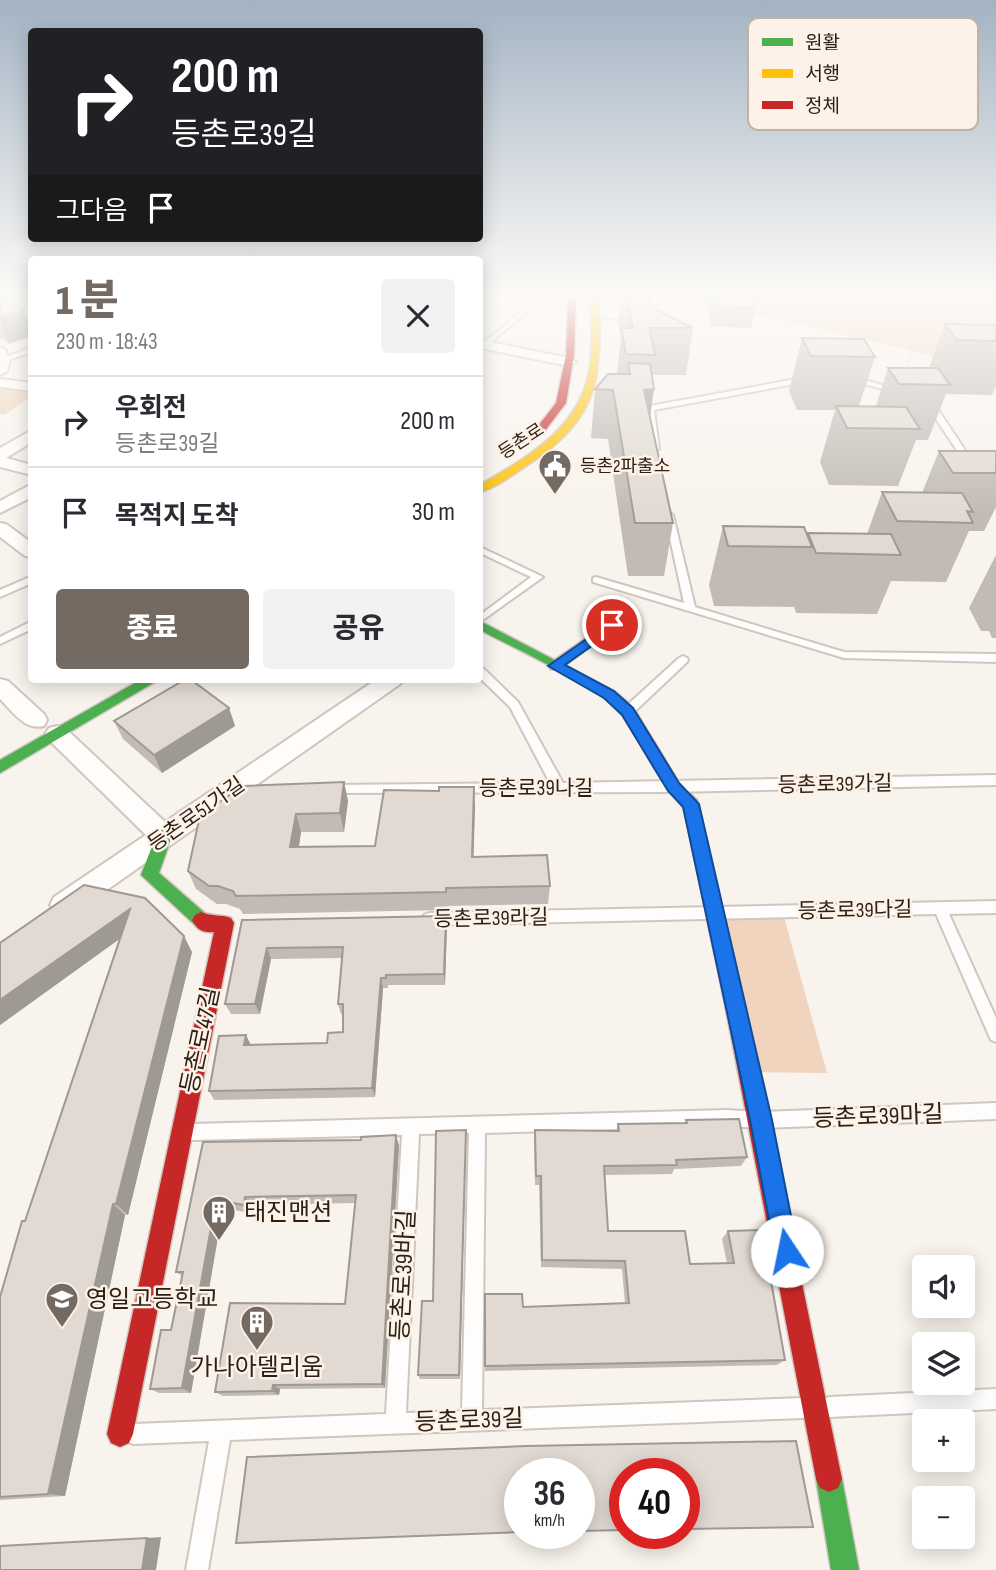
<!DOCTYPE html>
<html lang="ko">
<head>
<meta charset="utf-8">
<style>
  :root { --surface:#fff; --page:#f2f2f3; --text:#2b2b33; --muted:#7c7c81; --line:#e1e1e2; --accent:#746a62 }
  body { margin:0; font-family:"Sofia Sans Condensed","Noto Sans KR",sans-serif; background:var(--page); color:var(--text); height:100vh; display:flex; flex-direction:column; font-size:26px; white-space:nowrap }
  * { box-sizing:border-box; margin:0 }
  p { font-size:23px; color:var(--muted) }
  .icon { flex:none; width:38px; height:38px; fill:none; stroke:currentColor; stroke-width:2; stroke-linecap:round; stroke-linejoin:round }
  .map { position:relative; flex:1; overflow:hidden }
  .sheet { position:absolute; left:28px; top:256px; width:455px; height:427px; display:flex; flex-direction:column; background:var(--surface); border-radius:7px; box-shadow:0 4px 18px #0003 }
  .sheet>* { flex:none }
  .banner { position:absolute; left:28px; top:28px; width:455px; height:214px; border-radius:7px; box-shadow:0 4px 18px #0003; background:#202124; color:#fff; overflow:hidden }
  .controls { position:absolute; left:912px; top:1255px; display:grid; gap:14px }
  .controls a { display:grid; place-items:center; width:63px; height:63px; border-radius:7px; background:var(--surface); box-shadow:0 4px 18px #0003; font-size:35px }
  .speed { position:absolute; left:504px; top:1458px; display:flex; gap:14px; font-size:35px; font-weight:700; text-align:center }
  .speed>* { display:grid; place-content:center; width:91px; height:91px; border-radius:50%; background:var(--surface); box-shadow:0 4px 18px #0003; line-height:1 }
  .speed small { font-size:18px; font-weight:400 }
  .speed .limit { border:10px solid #d22; background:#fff; color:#111 }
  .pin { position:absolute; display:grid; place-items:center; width:60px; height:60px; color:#fff; margin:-30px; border:4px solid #fff; border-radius:50%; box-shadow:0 2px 7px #0007 }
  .me { position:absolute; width:77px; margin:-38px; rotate:349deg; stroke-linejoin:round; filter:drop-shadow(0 0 5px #0008) }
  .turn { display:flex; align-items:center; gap:24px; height:147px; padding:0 28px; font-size:32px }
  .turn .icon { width:91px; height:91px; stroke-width:2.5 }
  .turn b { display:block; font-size:49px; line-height:60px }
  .then { display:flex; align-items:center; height:66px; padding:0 28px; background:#0003; gap:14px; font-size:26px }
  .round { display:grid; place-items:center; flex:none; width:74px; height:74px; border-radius:7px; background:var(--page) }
  .head { display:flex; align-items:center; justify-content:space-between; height:119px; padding:0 28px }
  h1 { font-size:42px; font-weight:800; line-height:52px; color:var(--accent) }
  .action { display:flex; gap:14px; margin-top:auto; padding:14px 28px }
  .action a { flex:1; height:80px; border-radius:7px; background:var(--accent); color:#fff; font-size:28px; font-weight:800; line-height:80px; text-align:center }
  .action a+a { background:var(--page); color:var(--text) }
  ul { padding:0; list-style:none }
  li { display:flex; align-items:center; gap:21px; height:91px; padding:0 28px; border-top:2px solid var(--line) }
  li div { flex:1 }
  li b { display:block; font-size:26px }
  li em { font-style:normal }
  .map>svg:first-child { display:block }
  .green { fill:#f0d4bd }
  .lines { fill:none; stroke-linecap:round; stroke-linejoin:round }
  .lane-casing { stroke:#cfc6bf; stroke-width:4 }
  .street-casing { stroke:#cfc6bf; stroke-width:4 }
  .fast-casing { stroke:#cfc6bf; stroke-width:3 }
  .slow-casing { stroke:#cfc6bf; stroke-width:3 }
  .jam-casing { stroke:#cfc6bf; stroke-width:3 }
  .path { stroke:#dad8d6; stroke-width:2; stroke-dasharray:2.5 2.5; stroke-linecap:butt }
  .lane { fill:#fefdfc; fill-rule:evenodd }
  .street { fill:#fefdfc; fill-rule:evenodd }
  .fast { fill:#4caf50; fill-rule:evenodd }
  .slow { fill:#ffc107; fill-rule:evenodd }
  .jam { fill:#c62828; fill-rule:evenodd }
  .wall { fill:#c2bbb5 }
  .shaded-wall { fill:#9e9993 }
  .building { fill:#e2dad2; stroke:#9e9993; stroke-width:2 }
  .route { fill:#1a73e8; stroke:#114b97; stroke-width:2 }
  .labels { text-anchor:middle; stroke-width:5; stroke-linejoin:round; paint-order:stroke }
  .far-street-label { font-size:18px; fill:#2c2117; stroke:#fef2e8 }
  .far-poi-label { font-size:18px; fill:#2c2117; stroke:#fef2e8; text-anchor:start }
  .street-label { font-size:21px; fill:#2c2117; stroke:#fef2e8 }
  .near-street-label { font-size:24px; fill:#2c2117; stroke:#fef2e8 }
  .near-poi-label { font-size:24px; fill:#2c2117; stroke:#fef2e8; text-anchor:start }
  .key { fill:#fef2e8; stroke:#bfb3a9; stroke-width:2 }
  .key-label { font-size:19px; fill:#2c2117 }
</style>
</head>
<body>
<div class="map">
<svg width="996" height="1570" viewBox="0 0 996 1570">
  <rect width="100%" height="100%" fill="#f9f3ed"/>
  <path class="green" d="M860,295H996V371L706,302L708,299L862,305Z
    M6,386L31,389V397L4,415L0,414V390Z
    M781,906L827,1073L744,1072L707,907Z"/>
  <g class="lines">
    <defs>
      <path id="lane" d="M487,295H494L480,305V300Z
        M520,313L525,314L486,346H482V344Z
        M32,347V352L5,361H0L1,359Z
        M796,379H807L811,381L654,410L659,449L655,451L651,449L646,410L631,407L635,405L650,406Z
        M847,380L868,381L901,391L897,393L868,385L850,384H847Z
        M927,402H933L975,465L974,467H968L926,404Z
        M669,512L673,515L695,607L844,652L996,654V662L844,658L593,582V578L596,577L684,603L665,515Z
        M480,547L543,577L480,622V615L531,577L480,553Z
        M32,576V583L0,597V590Z
        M631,608L635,609V613L559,669H551L550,666L551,663Z
        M32,621V629L0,644V637Z
        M683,656L687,658L688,660L687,662L632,714H624L622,711L624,708L679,658Z
        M480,668L484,669L518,702L563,783L996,775V785L673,792L327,793L325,790L327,787L331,785L550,783L510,707L480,678Z
        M996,901V913L949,914L996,1018V1042L991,1040L936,914L429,925L424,923L422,919L424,915L429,913Z
        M996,1103V1119L761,1128L727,1126L485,1133L482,1410L803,1398L810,1401L813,1408L810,1415L803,1418L230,1440L208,1570H186L209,1441L133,1444L126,1441L123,1434L126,1427L133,1424L386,1414L402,1135L192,1140L186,1138L184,1132L186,1126L192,1124L727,1110L761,1112ZM469,1133L462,1411L406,1413L419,1134Z
        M996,1389V1409L829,1417L822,1414L819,1407L822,1400L829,1397Z"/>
      <path id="street" d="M16,295H32V299L0,308V300Z
        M543,295H571L578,299L572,303Z
        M638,295H650L647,323L595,316L589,312C601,303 622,310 636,314Z
        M480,340L569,358L576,362L569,366L480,348Z
        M0,348L5,349L10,360L7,371L0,375Z
        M0,379L32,383V391L0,387Z
        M32,430V442L6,458L32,465V475L0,467V448Z
        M32,484V497L0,513V501Z
        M0,523L6,524L32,543V557L25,556L0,537Z
        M0,679L8,681L44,714L47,720L44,726C25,731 12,711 0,699Z
        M377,679H403L400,684L74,913L64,917L54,913L50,905L54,897L146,835L49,740L45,734L49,728L57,726L65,728L165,822Z"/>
      <path id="fast" d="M480,621L614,691L633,707L679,783L697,800L746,1009L743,1015L736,1018L729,1015L726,1009L684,807C657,781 645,746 624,716C605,689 513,648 480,630Z
        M142,679H160L0,773V760Z
        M164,829L170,831L172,836L159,873L207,915L210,920L207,925L201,928L195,925L141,875L156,836L158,831Z
        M829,1466L838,1470L842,1479L859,1570H831L816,1479L820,1470Z"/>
      <path id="slow" d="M591,295H599C601,378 602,417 526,466C512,475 496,488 480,492V485C528,457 582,427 590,366C593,343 591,319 591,295Z"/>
      <path id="jam" d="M572,297L576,299L574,355L566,403L544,432L540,433L535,430L556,403L566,355L568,299Z
        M201,912C213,917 221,914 231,918L234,923L133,1434L129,1443L120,1447L111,1443L107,1434L214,932C203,933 197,930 192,920L195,915Z
        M736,1000L743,1003L746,1009L842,1479L838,1488L829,1492L820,1488L816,1479L726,1009L729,1003Z"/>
    </defs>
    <use href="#lane" class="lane-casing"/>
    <use href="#street" class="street-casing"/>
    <use href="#fast" class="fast-casing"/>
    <use href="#slow" class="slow-casing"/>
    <use href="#jam" class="jam-casing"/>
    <path class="path" d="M905,372L913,347L932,330L913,318L906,309L917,295"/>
    <use href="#lane" class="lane"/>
    <use href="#street" class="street"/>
    <use href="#fast" class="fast"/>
    <use href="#slow" class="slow"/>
    <use href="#jam" class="jam"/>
  </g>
  <path class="wall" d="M0,295L6,296L8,302L9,344L0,338Z
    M621,295H647L653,308L693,328L686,375H653L652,378L650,418L673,523L664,576H628L608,439L591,438L595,389L617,374L621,336L618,323Z
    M705,295H752L755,308L751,328L711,326Z
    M945,324L996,325V386L992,395L946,394L928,440H916L898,486L829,485L820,462L835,410H797L789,391L802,338L875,357L859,406H876L888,368H929Z
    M939,451H996V507L984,531H969L946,582L891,581L877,614L796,613L794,606L793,607L714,606L709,585L723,526L808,535V533L867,534L882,492L922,493Z
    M996,555V638H992L989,631H981L969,608Z
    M229,708L235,726L162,773L123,739L114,721Z
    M344,782L348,801L344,832H301L299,847L375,846L475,806L473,857L550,886L548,904L447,906V910L243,914L240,909L226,904H217L196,889L188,871Z
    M84,885L192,952L128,1215H125L65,1496L0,1500V1297L119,939L0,1025V943Z
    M242,920L447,927L445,985H388V988H383L375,1097L214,1100L209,1091L251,1045L327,1043L343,1032V1014H341L338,1004L342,958L271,959L260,1014H231L225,1004Z
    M686,1120L747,1157L741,1166L674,1169L672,1174L605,1175L608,1231L690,1264L727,1263L722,1239L728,1231L785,1360L777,1365L485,1371V1366L523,1307L625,1303L622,1269L541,1267L539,1185H535L534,1140L535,1130L616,1131L618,1124L685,1123Z
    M466,1130L460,1379H420L418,1375Z
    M203,1142L399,1145L385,1388L280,1389L279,1395L223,1396L215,1392L345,1304L355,1203L252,1205L250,1213L223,1208L191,1393H159L150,1389L171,1330L182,1276L176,1272Z"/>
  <path class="shaded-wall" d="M0,295H11L6,296L11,310L0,313Z
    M24,310L32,330V336L9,344L0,321V318Z
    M654,389L647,438L644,390Z
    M229,708L235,726L162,773L154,755Z
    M344,782L348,801L344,832L340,813Z
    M474,787L475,806L473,875L472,857Z
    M296,814L301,832L296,865L290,847Z
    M130,909L139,925L0,1025V1000Z
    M446,916L447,927L445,985L444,974Z
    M184,936L192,952L128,1215L116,1204Z
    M267,948L271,959L260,1014L255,1004Z
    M381,978L383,988L375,1097L372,1088Z
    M246,1035L251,1045H244Z
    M466,1130V1139L460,1379L459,1375Z
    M396,1135L399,1145L385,1388L382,1384Z
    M245,1197L252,1205L250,1213L244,1205Z
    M216,1200L223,1208L191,1393L182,1388Z
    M113,1204L125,1215L65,1496L48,1494Z
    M273,1385L280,1389L279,1395L272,1391Z
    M161,1537L156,1570H142L147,1538Z"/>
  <path class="building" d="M626,295H647L653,308L693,328H649L655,355L626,354L621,328H633Z
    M712,295H752L755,308L715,307Z
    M0,298L24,310L0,318Z
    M945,324L996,325V341L957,340Z
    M802,338L864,339L875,357L811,356Z
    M628,363L650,364L654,389L644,390L673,523H635L613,390L595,389L608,374H630Z
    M888,368H938L950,385L899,384Z
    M836,406L906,407L920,429L847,428Z
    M939,451H996V473H953Z
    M882,492L962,493L973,512L967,511L973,523L897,521Z
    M723,526L804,527L812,547L728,546Z
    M808,533L891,534L901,555L816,553Z
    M186,679H190L229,708L154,755L114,721Z
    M344,782L340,813L296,814L290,847L375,846L384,790L439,791V787H474L472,857L547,855L550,886L446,888V892L236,896L233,891L218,886H209L188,871L200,815L243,786Z
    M84,885L145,898L184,936L116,1204H113L48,1494L0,1497V1297L22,1221H25L130,909L0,1000V943Z
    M446,916L444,974L386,975V978H381L372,1088L209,1091L219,1036L246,1035L244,1045L327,1043L328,1033L343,1032V1004H338L343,947L267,948L255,1004H225L242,920Z
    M739,1119L747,1157L676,1160L677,1165L604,1166L608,1231H685L690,1264L734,1263L728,1231L762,1230L785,1360L485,1366V1294H522L523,1307L629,1303L625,1261L542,1260L541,1176H536L535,1130L619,1131L618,1124L687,1123L686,1120Z
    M466,1130L459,1375H418L422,1301H433L436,1131Z
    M396,1135L382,1384L273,1385L272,1391L215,1392L230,1303L345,1304L356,1195L245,1197L244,1205L216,1200L182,1388L150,1389L161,1330H171L183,1272H176L203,1142L361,1140V1137Z
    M796,1441L813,1527L684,1529V1474H625V1530L579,1531V1474H520V1532L236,1543L247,1457L526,1446Z
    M147,1538L142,1570H0V1546Z"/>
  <linearGradient id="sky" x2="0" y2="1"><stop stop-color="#a3b3c3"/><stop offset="0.57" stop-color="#fcfaf7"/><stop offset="1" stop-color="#fcfaf7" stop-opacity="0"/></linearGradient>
  <rect width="996" height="515" fill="url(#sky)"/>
  <path class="route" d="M612,621L617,622V628L565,665L614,691L633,708L679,783L699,804L772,1120L798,1251L795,1259L787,1263L778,1259L775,1251L750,1120L683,807L668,791L622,715L604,698L548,666Z"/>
  <defs>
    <symbol id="civic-pin" viewBox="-11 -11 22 30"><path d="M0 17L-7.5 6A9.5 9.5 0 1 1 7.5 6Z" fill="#746a62" stroke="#fef2e8"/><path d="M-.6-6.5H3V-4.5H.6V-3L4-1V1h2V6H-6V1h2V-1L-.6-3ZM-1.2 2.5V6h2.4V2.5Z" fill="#fff"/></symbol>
    <symbol id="building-pin" viewBox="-11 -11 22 30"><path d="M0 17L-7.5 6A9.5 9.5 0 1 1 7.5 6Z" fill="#746a62" stroke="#fef2e8"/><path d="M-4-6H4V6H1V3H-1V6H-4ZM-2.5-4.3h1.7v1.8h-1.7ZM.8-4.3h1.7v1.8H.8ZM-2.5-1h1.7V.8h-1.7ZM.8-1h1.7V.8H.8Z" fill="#fff"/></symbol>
    <symbol id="school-pin" viewBox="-11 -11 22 30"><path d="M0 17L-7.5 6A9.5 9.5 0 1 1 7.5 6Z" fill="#746a62" stroke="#fef2e8"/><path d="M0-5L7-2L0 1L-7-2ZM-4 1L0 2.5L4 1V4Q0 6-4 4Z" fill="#fff"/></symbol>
  </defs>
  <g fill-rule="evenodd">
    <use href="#civic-pin" x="536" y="447" width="38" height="52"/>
    <use href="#building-pin" x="200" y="1193" width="38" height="52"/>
    <use href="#school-pin" x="43" y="1280" width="38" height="52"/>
    <use href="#building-pin" x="238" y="1303" width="38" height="52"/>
  </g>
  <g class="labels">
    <g class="far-street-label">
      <text transform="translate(521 441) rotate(-33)" y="6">등촌로</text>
    </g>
    <g class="far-poi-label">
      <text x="580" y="472">등촌2파출소</text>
    </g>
    <g class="street-label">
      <text transform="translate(835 784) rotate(-1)" y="7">등촌로39가길</text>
      <text x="536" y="795">등촌로39나길</text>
      <text transform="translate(196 814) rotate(-35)" y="7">등촌로51가길</text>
      <text transform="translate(855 910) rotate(-1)" y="7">등촌로39다길</text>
      <text transform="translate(491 918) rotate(-1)" y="7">등촌로39라길</text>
    </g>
    <g class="near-street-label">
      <text transform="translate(200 1040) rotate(-78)" y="8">등촌로47길</text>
      <text transform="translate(878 1116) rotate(-2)" y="8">등촌로39마길</text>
      <text transform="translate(403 1275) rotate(-87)" y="8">등촌로39바길</text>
      <text transform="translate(469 1420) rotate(-2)" y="8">등촌로39길</text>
    </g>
    <g class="near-poi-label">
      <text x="244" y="1220">태진맨션</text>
      <text x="86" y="1307">영일고등학교</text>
      <text x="257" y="1375" text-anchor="middle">가나아델리움</text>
    </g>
  </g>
  <rect x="748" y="18" width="230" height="112" rx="10" class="key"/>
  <rect x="762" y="38" width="31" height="8" fill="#4caf50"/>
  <rect x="762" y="69" width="31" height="9" fill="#ffc107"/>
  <rect x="762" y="101" width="31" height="8" fill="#c62828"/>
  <g class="key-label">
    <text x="805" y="49">원활</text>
    <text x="805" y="80">서행</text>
    <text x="805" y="112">정체</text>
  </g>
</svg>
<div class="controls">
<a><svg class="icon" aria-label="sound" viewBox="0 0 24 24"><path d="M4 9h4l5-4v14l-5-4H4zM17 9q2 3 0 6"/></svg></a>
<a><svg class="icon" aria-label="layers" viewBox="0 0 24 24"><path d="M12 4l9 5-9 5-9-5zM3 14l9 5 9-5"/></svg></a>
<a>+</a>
<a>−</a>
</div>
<div class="speed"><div>36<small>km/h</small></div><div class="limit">40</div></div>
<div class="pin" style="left:612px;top:625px;background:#d93025"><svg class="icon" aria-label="arrive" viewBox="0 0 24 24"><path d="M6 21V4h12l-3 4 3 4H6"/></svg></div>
<svg class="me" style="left:787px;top:1251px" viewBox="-20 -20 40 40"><circle r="19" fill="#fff"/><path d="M0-13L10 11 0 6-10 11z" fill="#1a73e8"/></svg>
<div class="banner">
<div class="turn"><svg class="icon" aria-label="right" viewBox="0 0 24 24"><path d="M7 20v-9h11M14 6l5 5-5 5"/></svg><div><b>200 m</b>등촌로39길</div></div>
<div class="then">그다음<svg class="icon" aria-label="arrive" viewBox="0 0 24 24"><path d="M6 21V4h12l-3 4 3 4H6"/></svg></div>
</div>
<section class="sheet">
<div class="head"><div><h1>1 분</h1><p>230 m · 18:43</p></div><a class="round"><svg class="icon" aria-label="close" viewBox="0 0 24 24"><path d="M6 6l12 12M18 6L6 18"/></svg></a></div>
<ul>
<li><svg class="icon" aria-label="right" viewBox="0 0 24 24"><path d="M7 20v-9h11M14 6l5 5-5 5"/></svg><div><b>우회전</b><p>등촌로39길</p></div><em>200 m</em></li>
<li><svg class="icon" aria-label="arrive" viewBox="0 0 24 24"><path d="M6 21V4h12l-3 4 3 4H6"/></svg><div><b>목적지 도착</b></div><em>30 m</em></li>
</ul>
<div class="action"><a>종료</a><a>공유</a></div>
</section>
</div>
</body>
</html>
